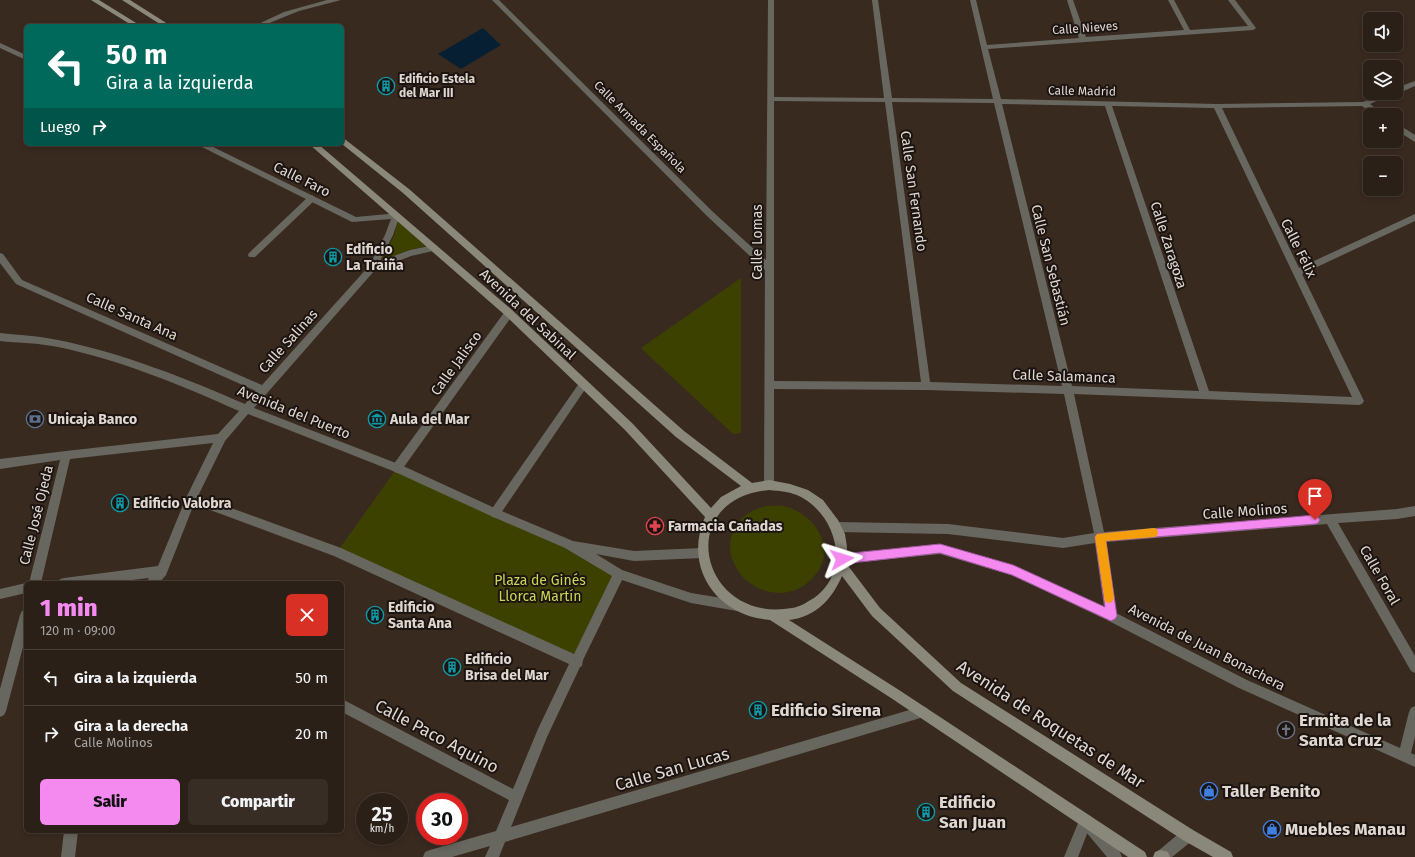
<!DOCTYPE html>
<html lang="es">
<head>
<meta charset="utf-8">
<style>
  :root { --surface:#2b2018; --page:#372d25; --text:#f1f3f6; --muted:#a6a3a2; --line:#473e37; --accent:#f489f0 }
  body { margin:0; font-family:"Fira Sans",sans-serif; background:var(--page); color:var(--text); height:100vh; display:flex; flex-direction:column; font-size:15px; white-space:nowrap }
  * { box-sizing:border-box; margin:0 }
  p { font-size:13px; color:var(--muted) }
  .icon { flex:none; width:22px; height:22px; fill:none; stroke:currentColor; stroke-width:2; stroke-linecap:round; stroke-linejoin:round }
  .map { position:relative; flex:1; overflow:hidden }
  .details { position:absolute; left:24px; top:581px; width:320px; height:252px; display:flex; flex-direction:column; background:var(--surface); border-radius:6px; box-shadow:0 2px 6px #0003,0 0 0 1px var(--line) }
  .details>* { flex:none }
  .guide { position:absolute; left:24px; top:24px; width:320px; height:122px; border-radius:6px; box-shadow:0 2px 6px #0003,0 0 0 1px var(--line); background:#00695c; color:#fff; overflow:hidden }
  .buttons { position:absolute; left:1363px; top:12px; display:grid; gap:8px }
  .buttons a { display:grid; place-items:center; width:40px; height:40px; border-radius:6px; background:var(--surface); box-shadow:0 2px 6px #0003,0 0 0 1px var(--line); font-size:20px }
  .speed { position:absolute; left:356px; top:793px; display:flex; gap:8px; font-size:20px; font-weight:700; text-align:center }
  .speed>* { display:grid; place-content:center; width:52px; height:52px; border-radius:50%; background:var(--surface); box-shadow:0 2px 6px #0003,0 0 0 1px var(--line); line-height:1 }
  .speed small { font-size:10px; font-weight:400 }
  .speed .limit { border:6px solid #d22; background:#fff; color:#111 }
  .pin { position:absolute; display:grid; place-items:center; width:34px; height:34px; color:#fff; margin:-41px -17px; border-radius:50% 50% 50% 0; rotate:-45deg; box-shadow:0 0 4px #0007 }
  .pin .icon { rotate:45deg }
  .me { position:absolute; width:44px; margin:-22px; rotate:84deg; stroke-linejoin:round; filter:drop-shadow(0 0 3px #0008) }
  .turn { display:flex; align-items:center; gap:14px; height:84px; padding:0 16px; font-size:18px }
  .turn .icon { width:52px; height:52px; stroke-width:2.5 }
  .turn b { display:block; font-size:28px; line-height:34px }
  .then { display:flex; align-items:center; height:38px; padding:0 16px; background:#0003; gap:8px; font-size:15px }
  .round { display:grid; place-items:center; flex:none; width:42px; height:42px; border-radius:6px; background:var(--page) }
  .head { display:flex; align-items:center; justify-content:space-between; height:68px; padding:0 16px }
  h1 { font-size:24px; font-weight:800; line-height:30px; color:var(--accent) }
  .button { display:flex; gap:8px; margin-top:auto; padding:8px 16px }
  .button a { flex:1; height:46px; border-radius:6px; background:var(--accent); color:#111; font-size:16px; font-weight:800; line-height:46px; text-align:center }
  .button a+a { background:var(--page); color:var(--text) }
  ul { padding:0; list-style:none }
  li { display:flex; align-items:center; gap:12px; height:56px; padding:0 16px; border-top:1px solid var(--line) }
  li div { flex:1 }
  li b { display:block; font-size:15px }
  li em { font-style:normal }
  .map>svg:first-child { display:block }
  .green { fill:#3d4100 }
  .water { fill:#071f33 }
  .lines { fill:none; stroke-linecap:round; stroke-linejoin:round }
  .pedestrian { fill:#68675f; fill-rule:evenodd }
  .minor { fill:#68675f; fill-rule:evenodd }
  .tertiary { fill:#68675f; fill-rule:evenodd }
  .secondary { fill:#89887b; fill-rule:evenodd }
  .route { fill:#f489f0; stroke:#9f599c }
  .slow { fill:#f59e0b }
  .labels { text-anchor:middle; stroke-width:4; stroke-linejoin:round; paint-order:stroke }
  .far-street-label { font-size:12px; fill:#e1d7d1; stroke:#1b1410 }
  .far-poi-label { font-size:12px; font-weight:bold; fill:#e1d7d1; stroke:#1b1410; text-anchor:start }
  .street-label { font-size:14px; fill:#e1d7d1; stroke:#1b1410 }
  .poi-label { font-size:14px; font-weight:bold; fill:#e1d7d1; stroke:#1b1410; text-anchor:start }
  .park-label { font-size:14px; fill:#cbd753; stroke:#1b1410 }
  .near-poi-label { font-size:17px; font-weight:bold; fill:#e1d7d1; stroke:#1b1410; text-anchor:start }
  .near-street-label { font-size:17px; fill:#e1d7d1; stroke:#1b1410 }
</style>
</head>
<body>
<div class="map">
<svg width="1415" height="857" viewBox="0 0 1415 857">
  <rect width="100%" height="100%" fill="#392a20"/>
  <path class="green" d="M398,221L426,246L409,250L380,262L394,236Z
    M741,278V433L733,434L641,348Z
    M397,468L495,513L619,574L578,662L337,552Z
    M766,506C773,506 781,505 787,507C808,513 827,534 824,557C823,560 821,565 820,568C816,576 806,585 798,589C746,610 702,540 752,511C756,509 762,508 766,506Z"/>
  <path class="water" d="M483,28L501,45L461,69L438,54Z"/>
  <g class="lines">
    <path class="pedestrian" d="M312,195L316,198L315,200L255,257H249L248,255L249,253L309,196Z
      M509,309L512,310L514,313L512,316L401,471L397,473L393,471L392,468L393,465L506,310Z
      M583,381L586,382L588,385L586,388L499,516L495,518L491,516L490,513L491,510L580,382Z"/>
    <path class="minor" d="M327,0H341L299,11L262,26H254L284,12Z
      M492,0H499L713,212L766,260L768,0H774V97L884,98L872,0H878L892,98L993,99L970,0H976L987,45L1079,38L1067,0H1073L1086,37L1184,30L1168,0H1174L1190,30L1248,26L1228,0H1235L1256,28L1253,30L988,49L1001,99L1217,104L1363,102L1383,93H1394L1370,104L1384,115H1375L1362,106L1222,108L1299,268L1415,214V221L1302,274L1364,401L1362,404L1359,405L1074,394L1104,532L1397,509L1415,506V516L1397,519L1338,523L1415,656V673L1411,671L1327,524L1106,542L1116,613L1247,680L1400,748L1409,712L1411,708L1415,706V737L1411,753L1415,755V767L1239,688L1107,620L1011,575L940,554L842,564L838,563L837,559L838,555L842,554L940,544L1013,565L1104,607L1095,543L1063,548L948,534L837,532L833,531L832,527L833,523L837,522L948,524L1063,538L1094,533L1064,394L926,390L774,389V485L773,488L769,490L765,488L764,485L765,270L707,216ZM774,101L885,102L921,382L774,381ZM892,102L994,103L1062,386L930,382ZM1002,104L1105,106L1199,391L1072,386ZM1112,106L1214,108L1352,397L1209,391Z
      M0,43L26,55V60L0,48Z
      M1415,81V86L1399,93H1395H1396V88Z
      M1396,123L1415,135V142L1396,130Z
      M196,144H207L356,217L399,213L400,215L393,235L380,261L410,250L434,245L438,248L437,250L411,256L375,270L254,408L401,465L499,510L573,541L634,551L702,548L706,549L707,553L706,557L702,558L634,561L596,554L622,570L691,593L741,601L743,605L741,609L737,611L691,603L622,580L583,660L582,666L580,667L547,737L511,827L923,706L927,708L929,712L927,716L505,842L499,857H485L490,846L452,857H423L425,852L430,850L496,831L509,800L342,712V699L513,789L538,729L569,664L334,556L194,504L166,575L159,583H146L149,578L107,583H58L60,579L64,578L158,566L186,498L213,443L70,459L41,583H29L60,460L0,469V459L66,451L218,434L239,411C181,385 120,360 58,347C39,343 19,343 0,341V333C19,335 39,336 58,340C122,353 185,378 245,404L256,391L16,284L0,263V253L3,254L22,280L262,385L369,266L385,235L391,219L352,222ZM248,414L393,471L491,516L565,548L612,576L574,654L341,548L198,496L225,441Z
      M26,583V593L0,599V589Z
      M26,609V636L6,711L4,715L0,717V689L20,615L22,611Z
      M1086,815L1091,816L1092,821L1078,857H1064L1081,816Z
      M64,831H78L75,857H61Z"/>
    <path class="tertiary" d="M1091,820L1096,822L1120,852L1122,857H1107L1086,832L1084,827L1086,822Z
      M1188,828L1193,830L1195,835L1193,840L1172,857H1155L1157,852L1183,830Z"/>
    <path class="secondary" d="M91,0H99L141,26H133Z
      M122,0H130L171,26H163Z
      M342,137L409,189L684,431L752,483L769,480L790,484L808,490L823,500L838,520L845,534L847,547L846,563L880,608L961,683L1193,830L1231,852L1233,857H1213L1183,840L953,691L872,616L842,576C832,599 816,617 789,620L899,690L1145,852L1147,857H1128L891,698L770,620C716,616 683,567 705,517L625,430L506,316L309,144H318L512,310L633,424L711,508L721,497L741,486L676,437L403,193L342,144ZM769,490C780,491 792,492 801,497C838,517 851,572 814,598C807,602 800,607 792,608C700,624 672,499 769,490Z
      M1160,850L1168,852L1170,857H1153L1155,852Z"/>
  </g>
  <path class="route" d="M1315,515L1318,517L1320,520L1318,523L1315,524L1106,541L1117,616L1115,619L1111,621L1012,575L940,553L842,564L839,562L837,559L839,556L842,554L940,544L1013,565L1105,607L1095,537L1097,534Z"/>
  <path class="slow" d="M1154,528L1157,529L1158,533L1157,536L1154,537L1106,541L1114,598L1112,602L1109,603L1105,602L1095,537L1097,534Z"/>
  <defs>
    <symbol id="building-ring" viewBox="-11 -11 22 22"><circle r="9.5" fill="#1b1410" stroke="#0f9aa8" stroke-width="1.5"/><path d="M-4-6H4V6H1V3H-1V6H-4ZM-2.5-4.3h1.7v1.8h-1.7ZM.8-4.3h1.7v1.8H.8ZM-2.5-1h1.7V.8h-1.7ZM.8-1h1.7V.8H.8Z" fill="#0f9aa8"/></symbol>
    <symbol id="bank-ring" viewBox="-11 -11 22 22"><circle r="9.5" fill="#1b1410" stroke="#5c6f8a" stroke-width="1.5"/><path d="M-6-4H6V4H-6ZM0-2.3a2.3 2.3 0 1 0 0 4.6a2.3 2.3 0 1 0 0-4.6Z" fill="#5c6f8a"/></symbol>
    <symbol id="museum-ring" viewBox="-11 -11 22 22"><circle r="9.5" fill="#1b1410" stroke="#0f9aa8" stroke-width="1.5"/><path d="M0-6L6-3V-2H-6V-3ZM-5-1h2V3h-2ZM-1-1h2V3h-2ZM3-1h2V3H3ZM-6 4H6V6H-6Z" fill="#0f9aa8"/></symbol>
    <symbol id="pharmacy-ring" viewBox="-11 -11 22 22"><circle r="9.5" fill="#1b1410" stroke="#e0444e" stroke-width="1.5"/><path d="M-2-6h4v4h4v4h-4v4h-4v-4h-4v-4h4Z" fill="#e0444e"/></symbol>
    <symbol id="church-ring" viewBox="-11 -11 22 22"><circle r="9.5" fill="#1b1410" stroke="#6b7280" stroke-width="1.5"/><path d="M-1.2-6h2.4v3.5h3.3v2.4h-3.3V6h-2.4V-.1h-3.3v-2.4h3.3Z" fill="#6b7280"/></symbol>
    <symbol id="shop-ring" viewBox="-11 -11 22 22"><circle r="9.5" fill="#1b1410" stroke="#3f7fe0" stroke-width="1.5"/><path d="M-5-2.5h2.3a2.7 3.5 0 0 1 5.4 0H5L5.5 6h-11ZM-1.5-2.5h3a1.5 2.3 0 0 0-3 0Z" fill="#3f7fe0"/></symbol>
  </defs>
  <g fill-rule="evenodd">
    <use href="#building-ring" x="376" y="76" width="20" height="20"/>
    <use href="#building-ring" x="323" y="247" width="20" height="20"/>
    <use href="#bank-ring" x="25" y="409" width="20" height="20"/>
    <use href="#museum-ring" x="367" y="409" width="20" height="20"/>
    <use href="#building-ring" x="110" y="493" width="20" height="20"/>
    <use href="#pharmacy-ring" x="645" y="516" width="20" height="20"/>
    <use href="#building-ring" x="365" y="605" width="20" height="20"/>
    <use href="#building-ring" x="442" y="657" width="20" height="20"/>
    <use href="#building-ring" x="748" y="700" width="20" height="20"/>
    <use href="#church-ring" x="1276" y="720" width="20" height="20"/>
    <use href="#shop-ring" x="1199" y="781" width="20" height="20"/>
    <use href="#building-ring" x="916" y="802" width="20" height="20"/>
    <use href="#shop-ring" x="1262" y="819" width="20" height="20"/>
  </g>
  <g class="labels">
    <g class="far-street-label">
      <text transform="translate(1085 28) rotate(-4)" y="4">Calle Nieves</text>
      <text transform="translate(1082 91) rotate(1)" y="4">Calle Madrid</text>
      <text transform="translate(640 127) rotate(45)" y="4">Calle Armada Española</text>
    </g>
    <g class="far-poi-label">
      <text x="399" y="83">Edificio Estela<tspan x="399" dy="14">del Mar III</tspan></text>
    </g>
    <g class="street-label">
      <text transform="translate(302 179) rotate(26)" y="5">Calle Faro</text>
      <text transform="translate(914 191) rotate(82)" y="5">Calle San Fernando</text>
      <text transform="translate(757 242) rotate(-90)" y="5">Calle Lomas</text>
      <text transform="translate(1169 245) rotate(72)" y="5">Calle Zaragoza</text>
      <text transform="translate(1299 248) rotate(64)" y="5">Calle Félix</text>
      <text transform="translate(1051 265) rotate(76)" y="5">Calle San Sebastián</text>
      <text transform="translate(528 314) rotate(43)" y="5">Avenida del Sabinal</text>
      <text transform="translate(132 316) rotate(24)" y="5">Calle Santa Ana</text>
      <text transform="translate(288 341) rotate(-48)" y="5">Calle Salinas</text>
      <text transform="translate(456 363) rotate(-54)" y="5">Calle Jalisco</text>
      <text transform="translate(1064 376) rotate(2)" y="5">Calle Salamanca</text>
      <text transform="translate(294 412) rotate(22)" y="5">Avenida del Puerto</text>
      <text transform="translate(1245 511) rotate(-4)" y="5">Calle Molinos</text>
      <text transform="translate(36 515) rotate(-76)" y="5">Calle José Ojeda</text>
      <text transform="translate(1380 575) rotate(60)" y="5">Calle Foral</text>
      <text transform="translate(1207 647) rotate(27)" y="5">Avenida de Juan Bonachera</text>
    </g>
    <g class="poi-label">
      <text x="346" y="254">Edificio<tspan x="346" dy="16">La Traiña</tspan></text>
      <text x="48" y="424">Unicaja Banco</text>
      <text x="390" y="424">Aula del Mar</text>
      <text x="133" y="508">Edificio Valobra</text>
      <text x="668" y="531">Farmacia Cañadas</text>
      <text x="388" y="612">Edificio<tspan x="388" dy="16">Santa Ana</tspan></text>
      <text x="465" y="664">Edificio<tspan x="465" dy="16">Brisa del Mar</tspan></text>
    </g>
    <g class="park-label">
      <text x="540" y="585">Plaza de Ginés<tspan x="540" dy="16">Llorca Martín</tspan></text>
    </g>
    <g class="near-poi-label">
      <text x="771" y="716">Edificio Sirena</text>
      <text x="1299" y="726">Ermita de la<tspan x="1299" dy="20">Santa Cruz</tspan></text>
      <text x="1222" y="797">Taller Benito</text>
      <text x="939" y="808">Edificio<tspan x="939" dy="20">San Juan</tspan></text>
      <text x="1285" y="835">Muebles Manau</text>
    </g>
    <g class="near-street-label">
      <text transform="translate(1051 724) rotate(33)" y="6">Avenida de Roquetas de Mar</text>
      <text transform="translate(437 736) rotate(28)" y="6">Calle Paco Aquino</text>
      <text transform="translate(672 769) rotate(-16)" y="6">Calle San Lucas</text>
    </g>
  </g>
</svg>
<div class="buttons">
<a><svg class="icon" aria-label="sound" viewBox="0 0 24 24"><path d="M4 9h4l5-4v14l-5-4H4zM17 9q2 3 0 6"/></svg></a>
<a><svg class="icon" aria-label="layers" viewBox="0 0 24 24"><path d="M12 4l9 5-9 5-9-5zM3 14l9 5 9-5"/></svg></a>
<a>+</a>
<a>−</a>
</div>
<div class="speed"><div>25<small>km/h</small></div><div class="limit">30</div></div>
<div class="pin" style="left:1315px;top:520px;background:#d93025"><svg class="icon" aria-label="arrive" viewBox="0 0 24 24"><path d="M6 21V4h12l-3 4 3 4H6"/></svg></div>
<svg class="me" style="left:842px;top:559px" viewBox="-20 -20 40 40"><path d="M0-17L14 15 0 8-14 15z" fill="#f489f0" stroke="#fff" stroke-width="4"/></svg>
<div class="guide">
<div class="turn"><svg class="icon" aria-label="left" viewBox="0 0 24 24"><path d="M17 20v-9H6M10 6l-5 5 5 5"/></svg><div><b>50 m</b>Gira a la izquierda</div></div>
<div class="then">Luego<svg class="icon" aria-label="right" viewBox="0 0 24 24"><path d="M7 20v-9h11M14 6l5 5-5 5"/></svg></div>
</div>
<section class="details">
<div class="head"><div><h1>1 min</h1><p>120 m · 09:00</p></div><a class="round" style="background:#d93025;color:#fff"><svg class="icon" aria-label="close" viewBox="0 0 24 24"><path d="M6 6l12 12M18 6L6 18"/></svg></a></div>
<ul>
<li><svg class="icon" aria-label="left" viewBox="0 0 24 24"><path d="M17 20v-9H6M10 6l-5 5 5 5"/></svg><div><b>Gira a la izquierda</b></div><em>50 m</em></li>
<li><svg class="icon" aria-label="right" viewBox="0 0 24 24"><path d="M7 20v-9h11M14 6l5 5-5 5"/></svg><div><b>Gira a la derecha</b><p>Calle Molinos</p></div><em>20 m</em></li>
</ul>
<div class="button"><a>Salir</a><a>Compartir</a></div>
</section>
</div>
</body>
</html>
